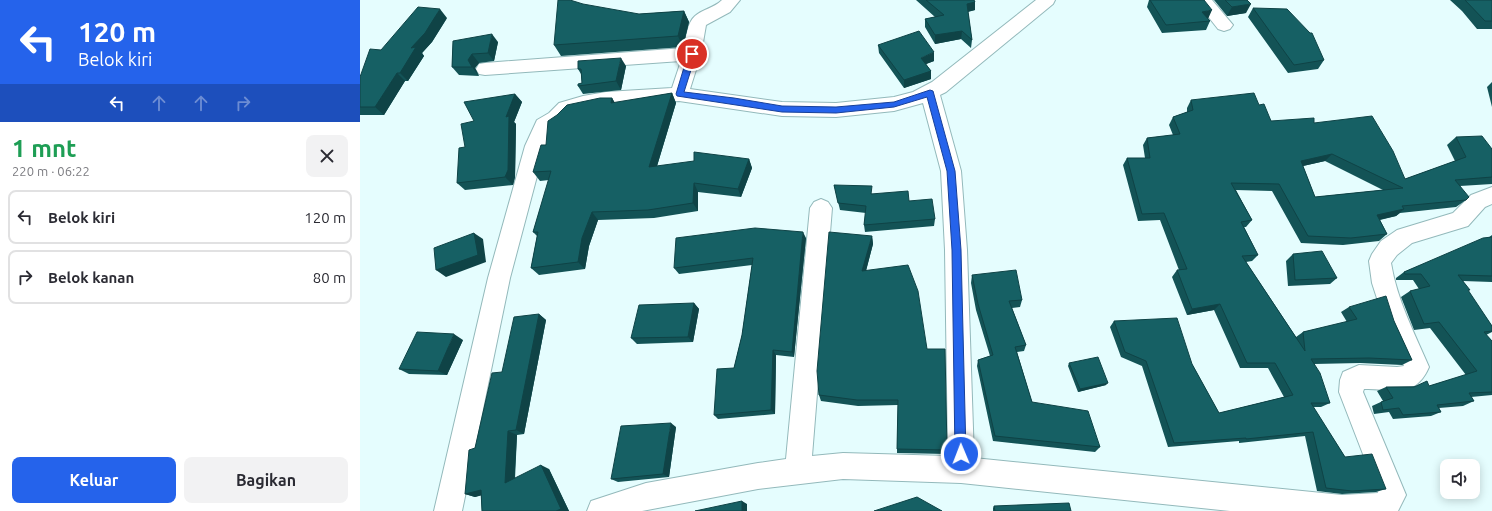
<!DOCTYPE html>
<html lang="id">
<head>
<meta charset="utf-8">
<style>
  :root { --surface:#fff; --page:#f2f2f3; --text:#2b2b33; --muted:#7c7c81; --line:#e1e1e2; --accent:#2563eb }
  body { margin:0; font-family:Ubuntu,sans-serif; background:var(--page); color:var(--text); height:100vh; display:flex; flex-direction:column; font-size:15px; white-space:nowrap }
  * { box-sizing:border-box; margin:0 }
  p { font-size:13px; color:var(--muted) }
  .icon { flex:none; width:22px; height:22px; fill:none; stroke:currentColor; stroke-width:2; stroke-linecap:round; stroke-linejoin:round }
  .map { position:relative; flex:1; overflow:hidden }
  .side { display:flex; flex-direction:column; background:var(--surface); width:360px }
  .side>* { flex:none }
  .hud { background:#2563eb; color:#fff; overflow:hidden }
  .controls { position:absolute; left:1080px; top:459px; display:grid; gap:8px }
  .controls a { display:grid; place-items:center; width:40px; height:40px; border-radius:8px; background:var(--surface); box-shadow:0 2px 10px #0003; font-size:20px }
  .pin { position:absolute; display:grid; place-items:center; width:34px; height:34px; color:#fff; margin:-17px; border:2px solid #fff; border-radius:50%; box-shadow:0 1px 4px #0007 }
  .me { position:absolute; width:44px; margin:-22px; rotate:359deg; stroke-linejoin:round; filter:drop-shadow(0 0 3px #0008) }
  .turn { display:flex; align-items:center; gap:14px; height:84px; padding:0 12px; font-size:18px }
  .turn .icon { width:52px; height:52px; stroke-width:2.5 }
  .turn b { display:block; font-size:28px; line-height:34px }
  .lanes { display:flex; align-items:center; height:38px; padding:0 12px; background:#0003; justify-content:center; gap:20px; direction:ltr }
  .lanes .off { opacity:.35 }
  .round { display:grid; place-items:center; flex:none; width:42px; height:42px; border-radius:8px; background:var(--page) }
  .summary { display:flex; align-items:center; justify-content:space-between; height:68px; padding:0 12px }
  h1 { font-size:24px; font-weight:700; line-height:30px; color:#1e9e55 }
  .primary-button { display:flex; gap:8px; margin-top:auto; padding:8px 12px }
  .primary-button a { flex:1; height:46px; border-radius:8px; background:var(--accent); color:#fff; font-size:16px; font-weight:700; line-height:46px; text-align:center }
  .primary-button a+a { background:var(--page); color:var(--text) }
  ul { padding:0; list-style:none }
  li { display:flex; align-items:center; gap:12px; height:54px; margin:0 8px 6px; padding:0 4px; border:2px solid var(--line); border-radius:8px }
  li div { flex:1 }
  li b { display:block; font-size:15px }
  li em { font-style:normal }
  main { display:flex; flex:1; min-height:0 }
  .map>svg:first-child { display:block }
  .lines { fill:none; stroke-linecap:round; stroke-linejoin:round }
  .minor-casing { stroke:#93b9bb; stroke-width:2 }
  .minor { fill:#fff; fill-rule:evenodd }
  .wall { fill:#135356; fill-rule:evenodd }
  .shaded-wall { fill:#0f4346 }
  .building { fill:#166064; stroke:#0f4346; fill-rule:evenodd }
  .route { fill:#2563eb; stroke:#184099 }
</style>
</head>
<body>
<main>
<section class="side">
<div class="hud">
<div class="turn"><svg class="icon" aria-label="left" viewBox="0 0 24 24"><path d="M17 20v-9H6M10 6l-5 5 5 5"/></svg><div><b>120 m</b>Belok kiri</div></div>
<div class="lanes"><svg class="icon" aria-label="left" viewBox="0 0 24 24"><path d="M17 20v-9H6M10 6l-5 5 5 5"/></svg><svg class="icon off" aria-label="ahead" viewBox="0 0 24 24"><path d="M12 20V5M6 11l6-6 6 6"/></svg><svg class="icon off" aria-label="ahead" viewBox="0 0 24 24"><path d="M12 20V5M6 11l6-6 6 6"/></svg><svg class="icon off" aria-label="right" viewBox="0 0 24 24"><path d="M7 20v-9h11M14 6l5 5-5 5"/></svg></div>
</div>
<div class="summary"><div><h1>1 mnt</h1><p>220 m · 06:22</p></div><a class="round"><svg class="icon" aria-label="close" viewBox="0 0 24 24"><path d="M6 6l12 12M18 6L6 18"/></svg></a></div>
<ul>
<li><svg class="icon" aria-label="left" viewBox="0 0 24 24"><path d="M17 20v-9H6M10 6l-5 5 5 5"/></svg><div><b>Belok kiri</b></div><em>120 m</em></li>
<li><svg class="icon" aria-label="right" viewBox="0 0 24 24"><path d="M7 20v-9h11M14 6l5 5-5 5"/></svg><div><b>Belok kanan</b></div><em>80 m</em></li>
</ul>
<div class="primary-button"><a>Keluar</a><a>Bagikan</a></div>
</section>
<div class="map">
<svg width="1132" height="511" viewBox="0 0 1132 511">
  <rect width="100%" height="100%" fill="#e5fdfe"/>
  <g class="lines">
    <defs>
      <path id="minor" d="M362,0H380L370,12L346,25L341,54L330,89L422,102L476,103L534,97L553,92L572,82L676,0H695L693,4L586,92L580,95L601,171L607,250L614,458L982,495L1018,493L979,392L980,380L983,372L999,365L1037,367L1044,366L1026,326L1012,283L1009,261L1012,254L1021,241L1037,230L1093,213L1111,195L1132,187V204L1125,207L1108,226L1052,243L1037,255L1031,263C1037,300 1054,332 1069,367C1056,397 1036,390 1008,389H1004L1003,392L1046,495L1038,511H870L601,483L483,479L398,489L282,511H227L231,501L286,483L398,463L426,459L450,208L454,202L461,199L468,202L472,208L452,456L483,453L588,456L585,250L581,171L563,103L534,111L476,117L422,116L319,101L246,106L213,113L203,123L192,130L185,146L150,278L102,511H74L128,278L165,146L177,120L189,113L199,103L223,96L246,92L312,88L321,61L125,75L119,74L116,69L119,64L125,63L324,48C326,38 327,23 335,16C343,9 354,8 362,0Z
        M835,0H852L873,25L870,29L864,31L858,29Z"/>
    </defs>
    <use href="#minor" class="minor-casing"/>
    <use href="#minor" class="minor"/>
  </g>
  <path class="wall" d="M556,0H614L615,2V10L608,12L612,40L611,48L601,39L575,44L565,27V19L575,17Z
    M789,0H844L848,19L850,21L846,30L802,33L787,7Z
    M854,0H887L886,13L867,16Z
    M1090,0H1132V29H1117L1102,11Z
    M893,8L964,60L958,69L928,73L888,17Z
    M324,11L329,22L323,47L201,56L194,45L279,14Z
    M87,18L72,42L62,53L64,56L48,81H45L24,115H0V77Z
    M93,41L138,42L134,61L119,63L115,68L119,76L99,75L92,67Z
    M518,45L574,61L566,64L571,71V79L544,88L519,53Z
    M266,66L261,90L223,94L218,86L222,83L221,74L218,69Z
    M1132,82V107L1127,87Z
    M312,93L316,103L297,166L389,159L392,168L381,197L338,192V211L294,218L238,220L229,246L225,269L179,275L171,268L177,236L173,232L189,180L180,181L173,172L186,145L252,98L255,103Z
    M155,94L162,102L154,122L156,124L155,177L153,185L105,190L97,183L114,121Z
    M831,100L899,105L911,121L954,123L1045,179L1095,161L1087,145L1096,137L1132,149V184L1100,186L1106,200L1096,207L1040,213L1036,216L1020,220L1027,234L1019,241L983,245L941,243L912,191L876,190L892,220L886,227H884L898,255L892,261L886,262L936,337L943,332L987,322L981,312L989,307L1034,321L1052,360L1042,365L1000,363L954,364L970,403L961,407H953L985,457L1026,489L1016,492L982,494L957,491L945,436L879,443V441L808,447L782,366L761,357L750,327L754,321L832,364L859,413L924,397L908,368H880L854,310L827,315L812,277L817,270H819L800,220L778,221L763,165L767,158H785L783,145L787,138L813,135L809,125L813,117L827,112V108ZM965,161L1023,190L955,197L943,166Z
    M474,185L513,194L549,201L575,219L574,226L505,232L504,225L506,213L480,210Z
    M1132,235V282L1103,281L1108,291L1132,326V332L1126,335L1132,341V395L1111,397L1114,401L1103,406L1079,408L1081,412L1071,416L1033,419L1029,412L1014,414L1012,406L1023,401L1017,391L1026,387L1069,386L1106,375L1070,328L1054,330L1041,297L1050,291L1059,289L1053,280H1036V278L1044,272L1128,238Z
    M512,236L513,244L506,271L567,349L587,450L586,454L537,453V449L538,405L498,406L461,401L459,395Z
    M446,238L434,357L416,355L415,414L358,419L354,415L374,368L382,335L392,265L319,274L314,268Z
    M933,254L977,278L970,284L928,286L926,261Z
    M612,275L662,300L660,307L652,308L666,345L664,351L657,352L672,402L740,447L735,452L633,441L617,366L618,360L630,356L616,310L611,283Z
    M334,303L339,309L333,342L277,344L271,338Z
    M179,314L186,320L164,434L157,435L155,479L189,469L209,511H122L121,495L115,497L105,494L115,448L142,372Z
    M103,340L87,375L49,374L39,369Z
    M709,363L746,385L718,392L708,366Z
    M316,427L309,477L258,482L251,479Z
    M634,506L711,511H633V508Z"/>
  <path class="shaded-wall" d="M615,2V10L606,12L607,4Z
    M891,4L886,13L867,16L872,7Z
    M80,9L87,18L72,42L62,53L64,56L48,81L40,73L51,48Z
    M852,10L848,19L838,20L842,12Z
    M324,11L329,22L323,47L318,36Z
    M602,31L601,39L575,44V35Z
    M132,34L138,42L134,61L128,53Z
    M574,52V61L561,66V58Z
    M112,54L119,63L115,68L119,76L112,67L108,60Z
    M261,58L266,66L261,90L256,81Z
    M571,71V79L544,88V80Z
    M37,73L45,81L24,115L15,107Z
    M312,93L316,103L294,176L289,167Z
    M155,94L162,102L154,122L156,124L155,177L153,185L145,177L146,117Z
    M252,98L257,107L251,103Z
    M972,154L965,161L934,168L941,161Z
    M389,159L392,168L381,197L378,189Z
    M334,183L338,192V211L333,203Z
    M1044,209L1036,216L1009,222L1017,215Z
    M232,212L238,220L229,246L225,269L218,262L222,238Z
    M443,232L446,238L434,357L432,352Z
    M114,233L123,239L126,262L86,277L76,270Z
    M512,236L513,244L504,278L502,271Z
    M334,303L339,309L333,342L328,337Z
    M860,304L854,310L827,315L832,309Z
    M179,314L186,320L164,434L156,430Z
    M94,334L103,340L87,375L78,371Z
    M413,350L416,355L415,414L411,410Z
    M748,383L746,385L718,392L720,389Z
    M311,423L316,427L309,477L303,474Z
    M148,431L157,435L154,486L145,483Z
    M181,465L189,469L209,511H196Z
    M121,490L131,493L115,497L105,494Z
    M382,501L387,504V511H382Z"/>
  <path class="building" d="M198,0H210L223,4L279,14L324,11L318,36L194,45Z
    M566,0H614L615,2L607,4L612,40L602,31L575,35L565,19L584,15Z
    M790,0H844L852,10L842,12L850,21L806,25Z
    M865,0H887L891,4L872,7Z
    M1105,0H1132V21H1125Z
    M58,7L80,9L65,33L51,48L56,47L40,73H37L15,107H0V77L10,49L21,50Z
    M893,8L927,9L950,33H952L964,60L934,65Z
    M559,31L574,52L561,58L571,71L544,80L518,45Z
    M132,34L128,53L112,54L108,60L112,67H92L93,41Z
    M261,58L256,81L218,86V84L222,83L221,69H218V61Z
    M312,93L289,167L334,161V152L389,159L378,189L334,183L333,203L288,210L232,212L222,238L218,262L171,268L178,232H173L191,171L173,172L181,145H186L188,121L197,115L207,105L240,98H252L251,103Z
    M894,93L899,105L904,104L911,121L954,118V123L1012,116L1033,151L1045,179L1106,157L1096,137L1122,136L1132,149V177L1095,180L1109,197L1106,200L1042,206L1044,209L1017,215L1027,234L991,238L948,236L919,184L871,183L892,220L881,222L898,255L882,256L945,351L943,332L997,319L989,307L1026,296L1034,321L1052,360L1009,358L951,359L960,373L970,403H951L985,457L1012,454L1026,489L992,491L966,488L953,432L886,439V438L814,443L786,361L765,352L754,321L817,318L832,364L859,413L933,395L915,363H887L860,304L832,309L817,270L827,269L804,213L782,214L767,158H790L787,138L820,134L813,117L833,110L831,100ZM972,154L1043,188L955,197L941,161Z
    M155,94L146,117L149,116L148,170L145,177L97,183L99,148L105,147L101,124L114,121L104,102Z
    M474,185L512,186L511,194L548,191L549,201L572,199L575,219L504,225L506,206L478,203Z
    M395,228L443,232L432,352L413,350L411,410L354,415L357,369L374,368L382,335L393,258L314,268L316,238Z
    M469,232L512,236L502,271L548,265L558,291L567,349H585L587,450L537,449L538,400H497L459,395L457,371Z
    M114,233L118,255L76,270L74,248Z
    M1132,237V276L1098,275L1110,290H1108L1132,326V331L1124,332L1132,341V392L1109,393L1114,401L1077,405L1081,412L1043,415L1039,408L1023,410L1021,402L1033,398L1026,387H1054L1067,381L1069,386L1117,371L1079,322L1064,324L1050,291L1070,286L1061,274H1045L1044,272L1123,238Z
    M962,251L977,278L935,280L933,254Z
    M656,270L662,300L649,301L666,345L655,347L672,402L728,411L740,447L635,436L618,360L633,355L618,304L612,275Z
    M334,303L328,337L271,338L279,305Z
    M179,314L156,430L148,431L145,483L181,465L201,509L196,511H122L121,490L105,494L109,450L115,448L132,373L142,372L154,317Z
    M57,332L94,334L78,371L39,369Z
    M738,357L748,383L720,389L709,363Z
    M311,423L303,474L251,479L261,426Z
    M557,497L582,511H514Z
    M382,501V511H335Z
    M709,503L711,511H635L634,506Z"/>
  <path class="route" d="M332,52L336,54L324,92L374,98L422,106L476,107L534,102L570,90L573,91L595,171L601,250L606,454L604,458L601,459L597,458L595,454L592,250L587,171L567,97L534,107L476,113L422,112L317,96L316,94L328,54Z"/>
</svg>
<div class="controls">
<a><svg class="icon" aria-label="sound" viewBox="0 0 24 24"><path d="M4 9h4l5-4v14l-5-4H4zM17 9q2 3 0 6"/></svg></a>
</div>
<div class="pin" style="left:332px;top:54px;background:#d93025"><svg class="icon" aria-label="arrive" viewBox="0 0 24 24"><path d="M6 21V4h12l-3 4 3 4H6"/></svg></div>
<svg class="me" style="left:601px;top:454px" viewBox="-20 -20 40 40"><circle r="17" fill="#2563eb" stroke="#fff" stroke-width="3"/><path d="M0-11L8 9 0 5-8 9z" fill="#fff"/></svg>
</div>
</main>
</body>
</html>
